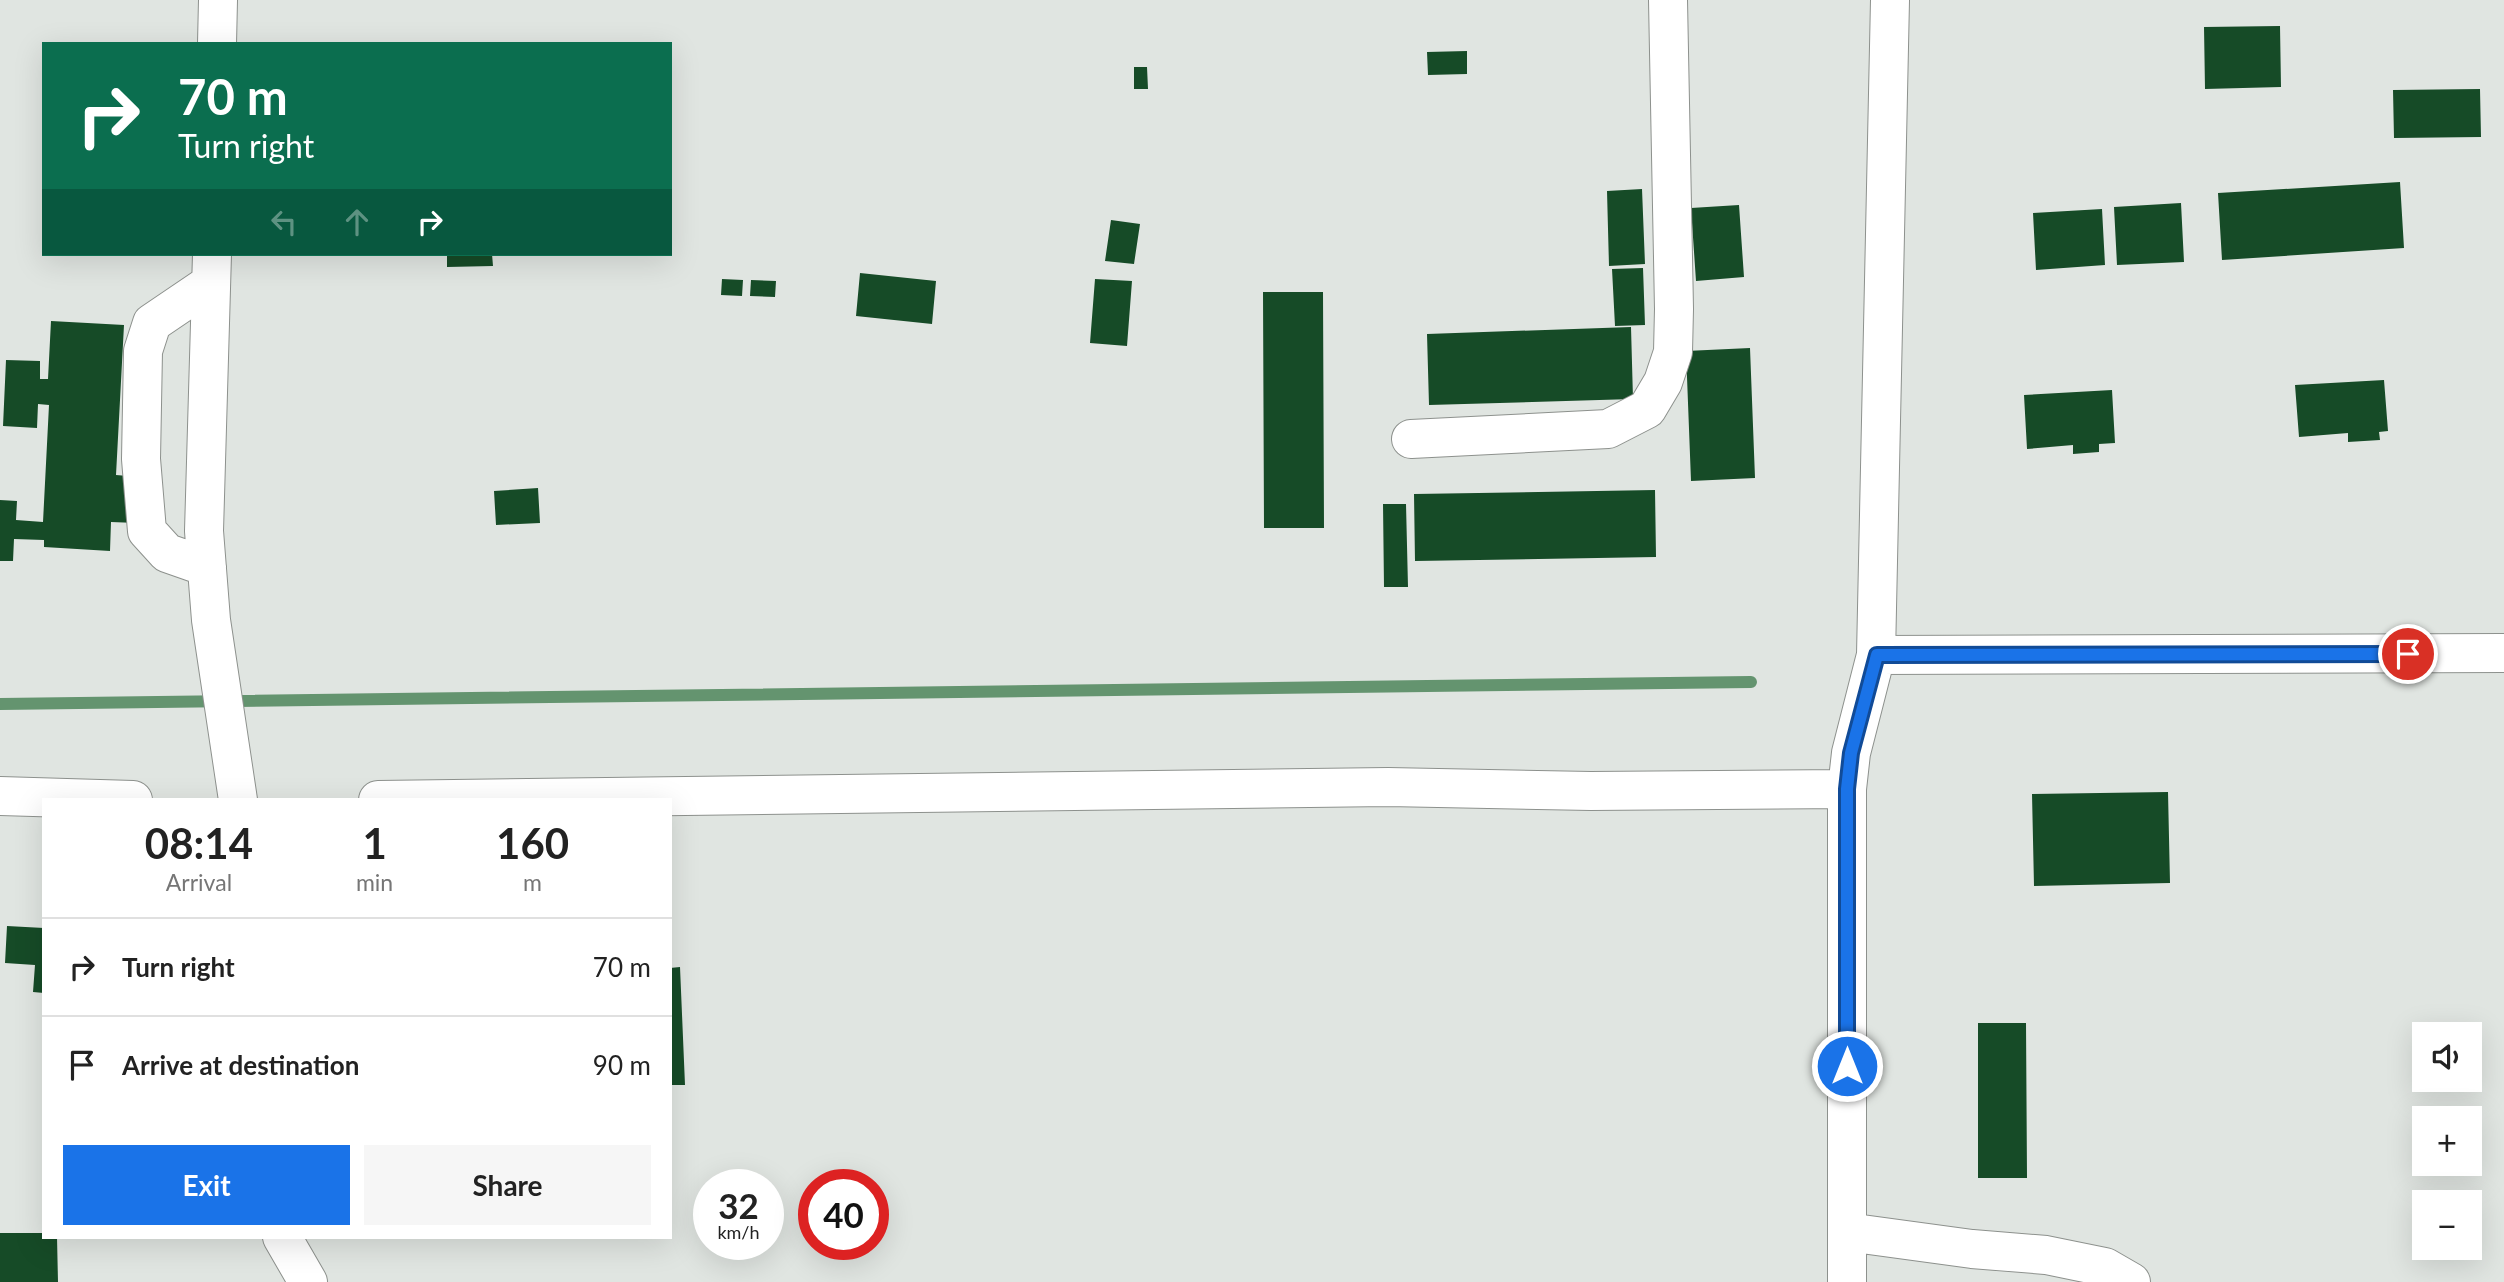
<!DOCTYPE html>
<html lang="en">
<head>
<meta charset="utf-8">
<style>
  :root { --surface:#fff; --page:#f6f6f6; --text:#222; --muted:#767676; --line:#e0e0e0; --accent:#1a73e8 }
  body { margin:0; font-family:Lato,sans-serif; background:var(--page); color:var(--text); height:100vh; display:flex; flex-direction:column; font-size:26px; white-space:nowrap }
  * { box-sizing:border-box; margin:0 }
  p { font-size:23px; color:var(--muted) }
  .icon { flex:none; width:38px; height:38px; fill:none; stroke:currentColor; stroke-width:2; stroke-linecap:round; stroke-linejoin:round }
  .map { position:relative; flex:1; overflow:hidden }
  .drawer { position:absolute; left:42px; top:798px; width:630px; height:441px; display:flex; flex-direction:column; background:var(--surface); border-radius:0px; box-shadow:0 7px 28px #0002 }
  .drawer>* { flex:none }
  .banner { position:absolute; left:42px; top:42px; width:630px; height:214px; border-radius:0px; box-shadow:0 7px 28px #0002; background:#0b6e4f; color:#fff; overflow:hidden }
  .controls { position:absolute; left:2412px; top:1022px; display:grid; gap:14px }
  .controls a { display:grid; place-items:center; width:70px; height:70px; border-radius:0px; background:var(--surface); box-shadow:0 7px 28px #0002; font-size:35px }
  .speed { position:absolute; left:693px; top:1169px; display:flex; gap:14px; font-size:35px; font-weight:700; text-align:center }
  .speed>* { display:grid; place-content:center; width:91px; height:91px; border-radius:50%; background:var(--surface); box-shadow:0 7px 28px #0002; line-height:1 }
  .speed small { font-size:18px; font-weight:400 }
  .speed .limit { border:10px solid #d22; background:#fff; color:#111 }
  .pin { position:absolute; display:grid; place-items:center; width:60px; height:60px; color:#fff; margin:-30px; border:4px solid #fff; border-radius:50%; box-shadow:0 2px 7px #0007 }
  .me { position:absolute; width:77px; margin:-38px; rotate:0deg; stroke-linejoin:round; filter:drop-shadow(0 0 5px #0008) }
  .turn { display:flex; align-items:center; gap:24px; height:147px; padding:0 21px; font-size:32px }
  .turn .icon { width:91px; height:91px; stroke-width:2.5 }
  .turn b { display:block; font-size:49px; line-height:60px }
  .lanes { display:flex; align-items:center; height:66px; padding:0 21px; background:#0003; justify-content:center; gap:35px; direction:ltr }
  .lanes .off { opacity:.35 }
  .eta { display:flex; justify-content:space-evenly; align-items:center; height:119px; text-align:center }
  .eta b { font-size:42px; font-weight:700; line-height:49px }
  .cta { display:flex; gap:14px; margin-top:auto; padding:14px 21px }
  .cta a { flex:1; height:80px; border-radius:0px; background:var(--accent); color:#fff; font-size:28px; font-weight:700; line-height:80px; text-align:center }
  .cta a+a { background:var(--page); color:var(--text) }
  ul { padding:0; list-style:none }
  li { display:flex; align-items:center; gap:21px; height:98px; padding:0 21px; border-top:2px solid var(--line) }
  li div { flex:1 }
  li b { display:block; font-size:26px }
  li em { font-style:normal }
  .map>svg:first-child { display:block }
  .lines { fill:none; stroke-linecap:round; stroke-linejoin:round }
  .stream { stroke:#64946f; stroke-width:12 }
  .building { fill:#164b27 }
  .minor-casing { stroke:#8d918d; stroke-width:40 }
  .minor { stroke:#fff; stroke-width:38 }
  .route-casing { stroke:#114b97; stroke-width:18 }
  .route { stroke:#1a73e8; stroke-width:12 }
</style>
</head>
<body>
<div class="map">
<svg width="2504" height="1282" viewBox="0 0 2504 1282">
  <rect width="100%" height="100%" fill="#e0e5e1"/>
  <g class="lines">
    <path class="stream" d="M0,704L1751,682"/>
  </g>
  <path class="building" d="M2280,26L2281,87L2205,89L2204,27Z
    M1467,51V74L1428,75L1427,52Z
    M1134,67H1147L1148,89H1134Z
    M2480,89L2481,137L2394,138L2393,90Z
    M2400,182L2404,248L2222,260L2218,193Z
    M1642,189L1645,264L1609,266L1607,191Z
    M2181,203L2184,262L2117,265L2114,207Z
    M1739,205L1744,277L1696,281L1691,208Z
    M2102,209L2105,265L2036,270L2033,213Z
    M1111,220L1140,224L1134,264L1105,261Z
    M447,254H492L493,266L447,267Z
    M1643,268L1645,325L1615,326L1612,269Z
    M860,273L936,281L932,324L856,316Z
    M722,279L743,280L742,296L721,295Z
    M1095,279L1132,281L1127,346L1090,343Z
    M751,280L776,281L775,297L750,296Z
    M1263,292H1323L1324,528H1264Z
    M51,321L124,325L116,475L140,477L137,523L111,522L110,551L44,547V540L14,539L13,561H0V500L17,501L16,520L43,522L49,405L38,404L37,428L3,426L6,360L40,361V379H48Z
    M1631,327L1633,399L1429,405L1427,334Z
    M1750,348L1755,478L1691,481L1686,351Z
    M2384,380L2388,431L2379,432L2380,440L2348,442V433L2299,437L2295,385Z
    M2112,390L2115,443L2099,444V452L2073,454V445L2027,449L2024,395Z
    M538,488L540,523L496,525L494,491Z
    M1655,490L1656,557L1415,561L1414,494Z
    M1383,504H1406L1408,587H1384Z
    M2168,792L2170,883L2034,886L2032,794Z
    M7,926L44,928V993L33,992L35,965L5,963Z
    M680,967L685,1085H670V968Z
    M1978,1023H2026L2027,1178H1978Z
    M0,1233H44V1237H57L58,1282H0Z"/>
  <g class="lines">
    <defs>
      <path id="minor" d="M217,44L218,0
        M212,254L204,531L211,620L238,800
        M1411,439L1608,429L1647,409L1663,382L1673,352L1674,309L1668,0
        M207,567L167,553L147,531L141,459L143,351L152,323L211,283
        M1876,655L2504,653
        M0,796L133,800
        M378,800L1388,787L1591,791L1847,789
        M1847,1232L1972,1249L2046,1255L2105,1267L2131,1282
        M282,1237L308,1282
        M1847,1282V789L1851,753L1876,655L1890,0"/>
    </defs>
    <use href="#minor" class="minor-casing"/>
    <use href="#minor" class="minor"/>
  </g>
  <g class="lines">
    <defs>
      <path id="route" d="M1847,1066V789L1851,753L1877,655L2408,654"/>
    </defs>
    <use href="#route" class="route-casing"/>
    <use href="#route" class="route"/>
  </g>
</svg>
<div class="controls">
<a><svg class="icon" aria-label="sound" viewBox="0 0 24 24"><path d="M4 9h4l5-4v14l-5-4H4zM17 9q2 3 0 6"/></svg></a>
<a>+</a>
<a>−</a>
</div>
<div class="speed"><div>32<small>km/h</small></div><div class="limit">40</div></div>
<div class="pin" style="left:2408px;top:654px;background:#d93025"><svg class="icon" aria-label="arrive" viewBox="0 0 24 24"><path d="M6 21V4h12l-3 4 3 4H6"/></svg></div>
<svg class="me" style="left:1847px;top:1066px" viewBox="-20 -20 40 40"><circle r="17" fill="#1a73e8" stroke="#fff" stroke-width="3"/><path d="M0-11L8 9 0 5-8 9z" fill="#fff"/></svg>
<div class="banner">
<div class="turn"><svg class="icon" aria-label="right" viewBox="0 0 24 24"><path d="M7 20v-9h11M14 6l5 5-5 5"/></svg><div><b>70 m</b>Turn right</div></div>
<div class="lanes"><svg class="icon off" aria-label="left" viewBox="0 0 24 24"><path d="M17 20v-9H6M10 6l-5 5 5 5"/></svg><svg class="icon off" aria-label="ahead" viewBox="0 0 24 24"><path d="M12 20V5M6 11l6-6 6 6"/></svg><svg class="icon" aria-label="right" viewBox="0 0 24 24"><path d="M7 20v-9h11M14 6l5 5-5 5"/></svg></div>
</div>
<section class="drawer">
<div class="eta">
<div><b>08:14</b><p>Arrival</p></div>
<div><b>1</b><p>min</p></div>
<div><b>160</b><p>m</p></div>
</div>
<ul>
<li><svg class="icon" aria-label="right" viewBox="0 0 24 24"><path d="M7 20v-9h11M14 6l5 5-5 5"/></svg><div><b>Turn right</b></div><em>70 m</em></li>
<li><svg class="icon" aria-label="arrive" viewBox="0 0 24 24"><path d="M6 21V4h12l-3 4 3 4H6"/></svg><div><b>Arrive at destination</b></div><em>90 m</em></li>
</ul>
<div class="cta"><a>Exit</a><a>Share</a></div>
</section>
</div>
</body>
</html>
